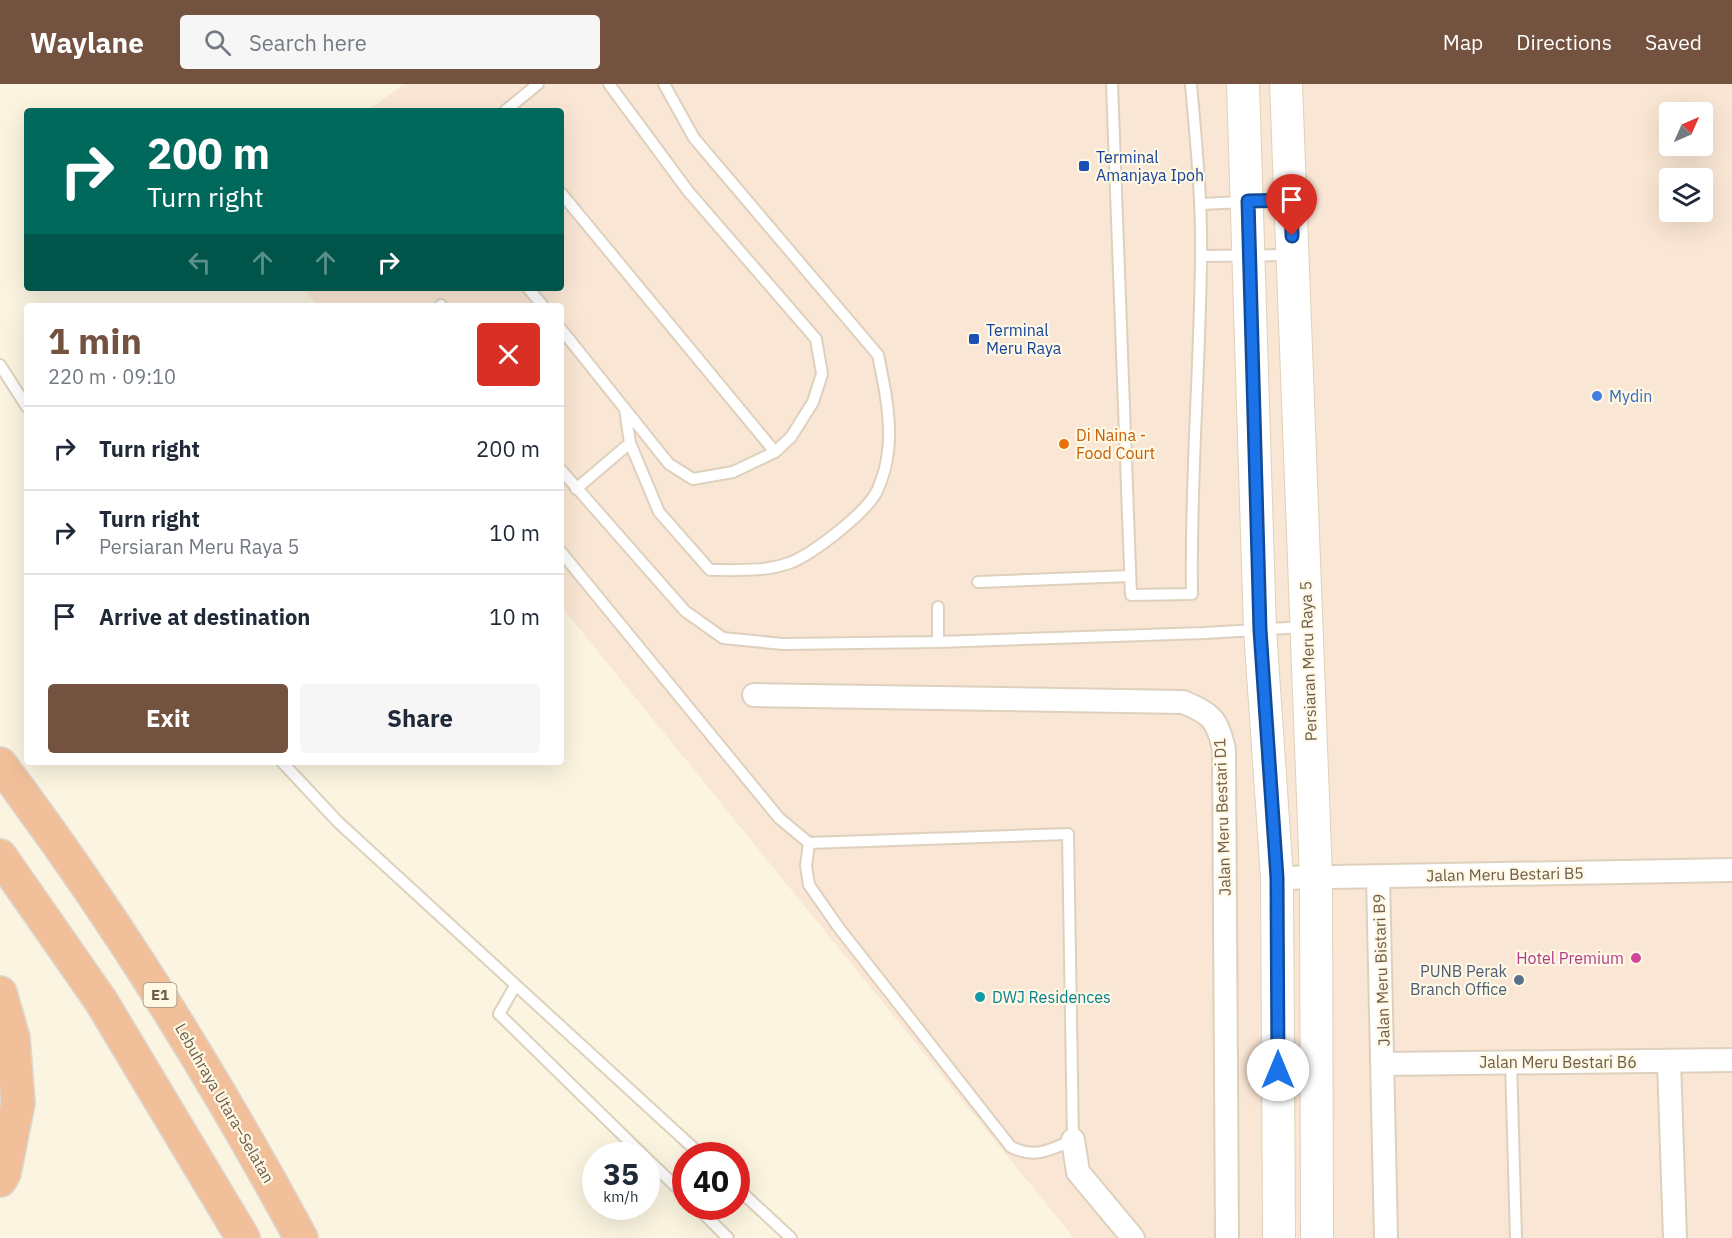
<!DOCTYPE html>
<html lang="en">
<head>
<meta charset="utf-8">
<style>
  :root { --surface:#fff; --page:#f6f6f7; --text:#1f2937; --muted:#747a83; --line:#e0e1e3; --accent:#745240 }
  body { margin:0; font-family:"IBM Plex Sans",sans-serif; background:var(--page); color:var(--text); height:100vh; display:flex; flex-direction:column; font-size:22px; white-space:nowrap }
  * { box-sizing:border-box; margin:0 }
  p { font-size:20px; color:var(--muted) }
  .icon { flex:none; width:33px; height:33px; fill:none; stroke:currentColor; stroke-width:2; stroke-linecap:round; stroke-linejoin:round }
  .map { position:relative; flex:1; overflow:hidden }
  .details { position:absolute; left:24px; top:219px; width:540px; height:462px; display:flex; flex-direction:column; background:var(--surface); border-radius:6px; box-shadow:0 6px 24px #0002 }
  .details>* { flex:none }
  .guide { position:absolute; left:24px; top:24px; width:540px; height:183px; border-radius:6px; box-shadow:0 6px 24px #0002; background:#00695c; color:#fff; overflow:hidden }
  .needle { width:39px; rotate:45deg }
  .controls { position:absolute; left:1659px; top:18px; display:grid; gap:12px }
  .controls a { display:grid; place-items:center; width:54px; height:54px; border-radius:6px; background:var(--surface); box-shadow:0 6px 24px #0002; font-size:30px }
  .speed { position:absolute; left:582px; top:1058px; display:flex; gap:12px; font-size:30px; font-weight:700; text-align:center }
  .speed>* { display:grid; place-content:center; width:78px; height:78px; border-radius:50%; background:var(--surface); box-shadow:0 6px 24px #0002; line-height:1 }
  .speed small { font-size:15px; font-weight:400 }
  .speed .limit { border:9px solid #d22; background:#fff; color:#111 }
  .pin { position:absolute; display:grid; place-items:center; width:51px; height:51px; color:#fff; margin:-62px -26px; border-radius:50% 50% 50% 0; rotate:-45deg; box-shadow:0 0 6px #0007 }
  .pin .icon { rotate:45deg }
  .me { position:absolute; width:66px; margin:-33px; rotate:0deg; stroke-linejoin:round; filter:drop-shadow(0 0 4px #0008) }
  .turn { display:flex; align-items:center; gap:21px; height:126px; padding:0 24px; font-size:27px }
  .turn .icon { width:78px; height:78px; stroke-width:2.5 }
  .turn b { display:block; font-size:42px; line-height:51px }
  .lanes { display:flex; align-items:center; height:57px; padding:0 24px; background:#0003; justify-content:center; gap:30px; direction:ltr }
  .lanes .off { opacity:.35 }
  .round { display:grid; place-items:center; flex:none; width:63px; height:63px; border-radius:6px; background:var(--page) }
  .head { display:flex; align-items:center; justify-content:space-between; height:102px; padding:0 24px }
  h1 { font-size:36px; font-weight:700; line-height:45px; color:var(--accent) }
  .primary-button { display:flex; gap:12px; margin-top:auto; padding:12px 24px }
  .primary-button a { flex:1; height:69px; border-radius:6px; background:var(--accent); color:#fff; font-size:24px; font-weight:700; line-height:69px; text-align:center }
  .primary-button a+a { background:var(--page); color:var(--text) }
  ul { padding:0; list-style:none }
  li { display:flex; align-items:center; gap:18px; height:84px; padding:0 24px; border-top:2px solid var(--line) }
  li div { flex:1 }
  li b { display:block; font-size:22px }
  li em { font-style:normal }
  header { display:flex; align-items:center; gap:36px; box-sizing:border-box; height:84px; padding:0 30px; background:var(--accent); color:#fff }
  header strong { font-size:28px }
  nav { display:flex; gap:33px; margin-inline-start:auto; font-size:21px }
  .search { width:420px; height:54px; background:var(--page); display:flex; align-items:center; gap:15px; box-sizing:border-box; padding:0 21px; border-radius:6px; color:var(--muted); font-size:22px }
  .map>svg:first-child { display:block }
  .commercial { fill:#fae6d4; fill-rule:evenodd }
  .lines { fill:none; stroke-linecap:round; stroke-linejoin:round }
  .lane-casing { stroke:#ddd1bd; stroke-width:14 }
  .street-casing { stroke:#ddd1bd; stroke-width:26 }
  .secondary-casing { stroke:#dfd1b8; stroke-width:34 }
  .highway-casing { stroke:#dcd8d3; stroke-width:36 }
  .lane { stroke:#fff; stroke-width:10 }
  .street { stroke:#fff; stroke-width:22 }
  .secondary { stroke:#fff; stroke-width:32 }
  .highway { stroke:#f1c09a; stroke-width:33 }
  .route-casing { stroke:#114b97; stroke-width:15 }
  .route { stroke:#1a73e8; stroke-width:10 }
  .transit-dot { fill:#1a4fb4; stroke:#fef8e5; stroke-width:2 }
  .shop-dot { fill:#3f7fe0; stroke:#fef8e5; stroke-width:2 }
  .food-dot { fill:#e8710a; stroke:#fef8e5; stroke-width:2 }
  .hotel-dot { fill:#d1479c; stroke:#fef8e5; stroke-width:2 }
  .service-dot { fill:#5c6f8a; stroke:#fef8e5; stroke-width:2 }
  .culture-dot { fill:#0f9aa8; stroke:#fef8e5; stroke-width:2 }
  .labels { text-anchor:middle; stroke-width:4.5; stroke-linejoin:round; paint-order:stroke }
  .shield { fill:#fef8e5; stroke:#9a8c78; stroke-width:1.5 }
  .shield-label { font-size:15px; font-weight:bold; fill:#6f5d49 }
  .transit-label { font-size:16px; fill:#164399; stroke:#fef8e5; text-anchor:start }
  .shop-label { font-size:16px; fill:#366cbe; stroke:#fef8e5; text-anchor:start }
  .food-label { font-size:16px; fill:#c56008; stroke:#fef8e5; text-anchor:start }
  .street-label { font-size:16px; fill:#6f5d49; stroke:#fef8e5 }
  .hotel-label { font-size:16px; fill:#b23c85; stroke:#fef8e5; text-anchor:end }
  .service-label { font-size:16px; fill:#4e5e75; stroke:#fef8e5; text-anchor:end }
  .culture-label { font-size:16px; fill:#0d838f; stroke:#fef8e5; text-anchor:start }
</style>
</head>
<body>
<header>
<strong>Waylane</strong>
<div class="search"><svg class="icon" aria-label="search" viewBox="0 0 24 24"><circle cx="10" cy="10" r="6"/><path d="M15 15l6 6"/></svg>Search here</div>
<nav><a>Map</a><a>Directions</a><a>Saved</a></nav>
</header>
<div class="map">
<svg width="1732" height="1154" viewBox="0 0 1732 1154">
  <rect width="100%" height="100%" fill="#faf4e0"/>
  <path class="commercial" d="M404,0H1732V1154H1074L561,522V222H318L303,204H561V27H367ZM1670,28H1702V62H1670ZM1670,94H1702V128H1670Z"/>
  <g class="lines">
    <defs>
      <path id="lane" d="M1112,0L1131,511L1192,510C1190,398 1200,285 1201,173C1202,115 1196,58 1191,0
        M505,27L538,0
        M561,109L775,368
        M1201,120L1287,116
        M1201,172L1291,171
        M528,204L543,222
        M441,221V222
        M561,245L669,380L693,395L733,388L775,368L791,353L813,318L822,290L816,255L688,107L609,0
        M0,281L27,323
        M625,325L630,359L659,428L710,486C737,486 767,488 792,478C815,468 866,429 877,407C882,396 887,379 888,367C892,338 884,299 878,271L694,54L664,0
        M561,386L685,527L723,554L783,560L938,558L1205,549L1304,543
        M576,405L630,359
        M561,468L779,734L809,759L1068,750L1073,1056C1049,1066 1036,1075 1011,1063L839,844L809,801L806,782L809,759
        M978,498L1130,492
        M938,523V558
        M282,678L338,738L701,1071
        M515,902L499,930L643,1071
        M1511,978L1516,1154
        M646,1074L686,1112
        M736,1103L791,1154
        M696,1122L728,1154"/>
      <path id="street" d="M754,611L1183,618C1211,629 1218,636 1224,666L1227,1154
        M1378,793L1386,1154
        M1277,794L1732,786
        M1669,977L1675,1154
        M1383,980L1732,976
        M1073,1056L1078,1088L1133,1154"/>
      <path id="secondary" d="M1243,0L1260,546L1277,794L1279,1154
        M1286,0L1316,794L1317,1154"/>
      <path id="highway" d="M0,680C113,830 212,989 301,1154
        M0,772L101,917L243,1154
        M0,909L13,954L18,1019L4,1089L0,1096"/>
    </defs>
    <use href="#lane" class="lane-casing"/>
    <use href="#street" class="street-casing"/>
    <use href="#secondary" class="secondary-casing"/>
    <use href="#highway" class="highway-casing"/>
    <use href="#lane" class="lane"/>
    <use href="#street" class="street"/>
    <use href="#secondary" class="secondary"/>
    <use href="#highway" class="highway"/>
  </g>
  <g class="lines">
    <defs>
      <path id="route" d="M1278,986L1277,794L1260,546L1248,117L1291,116L1292,152"/>
    </defs>
    <use href="#route" class="route-casing"/>
    <use href="#route" class="route"/>
  </g>
  <g class="transit-dot">
    <rect x="1078" y="76" width="12" height="12" rx="3"/>
    <rect x="968" y="249" width="12" height="12" rx="3"/>
  </g>
  <circle class="shop-dot" cx="1597" cy="312" r="6"/>
  <circle class="food-dot" cx="1064" cy="360" r="6"/>
  <circle class="hotel-dot" cx="1636" cy="874" r="6"/>
  <circle class="service-dot" cx="1519" cy="896" r="6"/>
  <circle class="culture-dot" cx="980" cy="913" r="6"/>
  <g class="labels">
    <rect class="shield" x="143.5" y="899" width="33" height="24" rx="4.5"/>
    <g class="shield-label">
      <text x="160" y="916">E1</text>
    </g>
    <g class="transit-label">
      <text x="1096" y="79">Terminal<tspan x="1096" dy="18">Amanjaya Ipoh</tspan></text>
      <text x="986" y="252">Terminal<tspan x="986" dy="18">Meru Raya</tspan></text>
    </g>
    <g class="shop-label">
      <text x="1609" y="318">Mydin</text>
    </g>
    <g class="food-label">
      <text x="1076" y="357">Di Naina -<tspan x="1076" dy="18">Food Court</tspan></text>
    </g>
    <g class="street-label">
      <text transform="translate(1308 577) rotate(-92)" y="6">Persiaran Meru Raya 5</text>
      <text transform="translate(1222 733) rotate(-92)" y="6">Jalan Meru Bestari D1</text>
      <text transform="translate(1505 790) rotate(-1)" y="6">Jalan Meru Bestari B5</text>
      <text transform="translate(1381 886) rotate(-92)" y="6">Jalan Meru Bistari B9</text>
      <text x="1558" y="984">Jalan Meru Bestari B6</text>
      <text transform="translate(225 1019) rotate(60)" y="6">Lebuhraya Utara–Selatan</text>
    </g>
    <g class="hotel-label">
      <text x="1624" y="880">Hotel Premium</text>
    </g>
    <g class="service-label">
      <text x="1507" y="893">PUNB Perak<tspan x="1507" dy="18">Branch Office</tspan></text>
    </g>
    <g class="culture-label">
      <text x="992" y="919">DWJ Residences</text>
    </g>
  </g>
</svg>
<div class="controls">
<a><svg class="needle" viewBox="-14 -14 28 28"><path d="M0-13l5 13h-10z" fill="#e53935"/><path d="M0 13l5-13h-10z" fill="#747a83"/></svg></a>
<a><svg class="icon" aria-label="layers" viewBox="0 0 24 24"><path d="M12 4l9 5-9 5-9-5zM3 14l9 5 9-5"/></svg></a>
</div>
<div class="speed"><div>35<small>km/h</small></div><div class="limit">40</div></div>
<div class="pin" style="left:1292px;top:152px;background:#d93025"><svg class="icon" aria-label="arrive" viewBox="0 0 24 24"><path d="M6 21V4h12l-3 4 3 4H6"/></svg></div>
<svg class="me" style="left:1278px;top:986px" viewBox="-20 -20 40 40"><circle r="19" fill="#fff"/><path d="M0-13L10 11 0 6-10 11z" fill="#1a73e8"/></svg>
<div class="guide">
<div class="turn"><svg class="icon" aria-label="right" viewBox="0 0 24 24"><path d="M7 20v-9h11M14 6l5 5-5 5"/></svg><div><b>200 m</b>Turn right</div></div>
<div class="lanes"><svg class="icon off" aria-label="left" viewBox="0 0 24 24"><path d="M17 20v-9H6M10 6l-5 5 5 5"/></svg><svg class="icon off" aria-label="ahead" viewBox="0 0 24 24"><path d="M12 20V5M6 11l6-6 6 6"/></svg><svg class="icon off" aria-label="ahead" viewBox="0 0 24 24"><path d="M12 20V5M6 11l6-6 6 6"/></svg><svg class="icon" aria-label="right" viewBox="0 0 24 24"><path d="M7 20v-9h11M14 6l5 5-5 5"/></svg></div>
</div>
<section class="details">
<div class="head"><div><h1>1 min</h1><p>220 m · 09:10</p></div><a class="round" style="background:#d93025;color:#fff"><svg class="icon" aria-label="close" viewBox="0 0 24 24"><path d="M6 6l12 12M18 6L6 18"/></svg></a></div>
<ul>
<li><svg class="icon" aria-label="right" viewBox="0 0 24 24"><path d="M7 20v-9h11M14 6l5 5-5 5"/></svg><div><b>Turn right</b></div><em>200 m</em></li>
<li><svg class="icon" aria-label="right" viewBox="0 0 24 24"><path d="M7 20v-9h11M14 6l5 5-5 5"/></svg><div><b>Turn right</b><p>Persiaran Meru Raya 5</p></div><em>10 m</em></li>
<li><svg class="icon" aria-label="arrive" viewBox="0 0 24 24"><path d="M6 21V4h12l-3 4 3 4H6"/></svg><div><b>Arrive at destination</b></div><em>10 m</em></li>
</ul>
<div class="primary-button"><a>Exit</a><a>Share</a></div>
</section>
</div>
</body>
</html>
